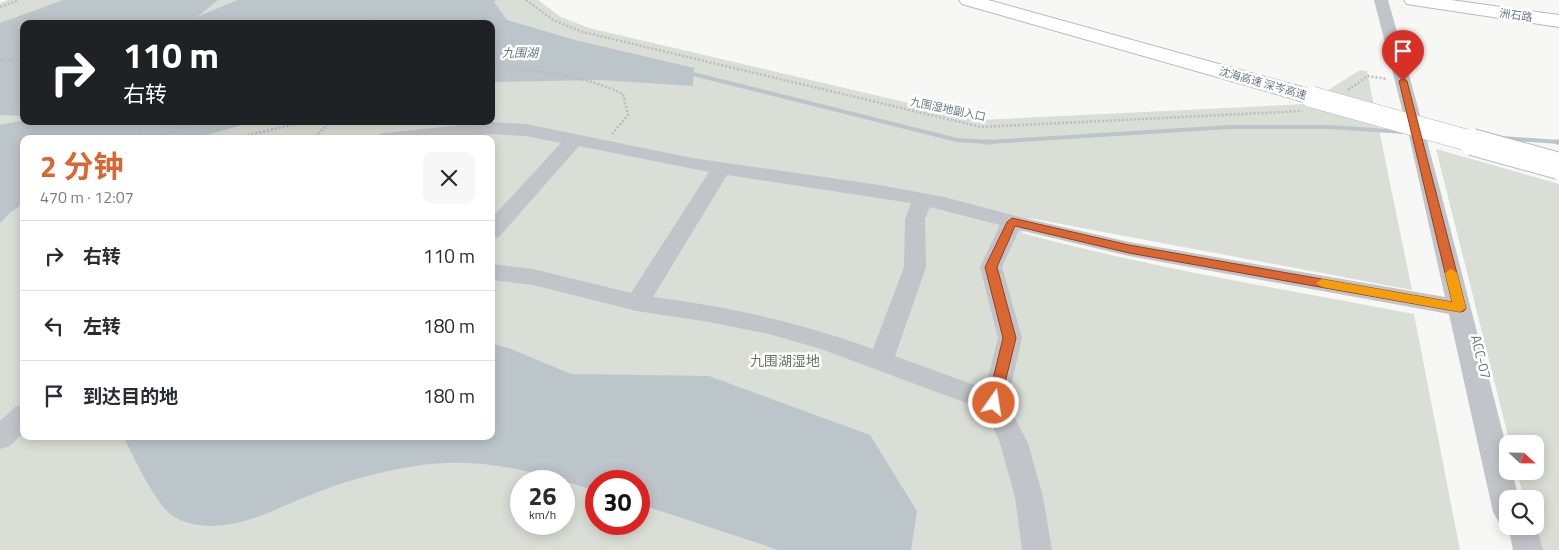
<!DOCTYPE html>
<html lang="zh">
<head>
<meta charset="utf-8">
<style>
  :root { --surface:#fff; --page:#f7f7f7; --text:#2b2b33; --muted:#7c7c81; --line:#e1e1e2; --accent:#da6632 }
  body { margin:0; font-family:"Titillium Web","Noto Sans SC",sans-serif; background:var(--page); color:var(--text); height:100vh; display:flex; flex-direction:column; font-size:19px; white-space:nowrap }
  * { box-sizing:border-box; margin:0 }
  p { font-size:16px; color:var(--muted) }
  .icon { flex:none; width:28px; height:28px; fill:none; stroke:currentColor; stroke-width:2; stroke-linecap:round; stroke-linejoin:round }
  .map { position:relative; flex:1; overflow:hidden }
  .drawer { position:absolute; left:20px; top:135px; width:475px; height:305px; display:flex; flex-direction:column; background:var(--surface); border-radius:10px; box-shadow:0 2px 12px #0003 }
  .drawer>* { flex:none }
  .top-card { position:absolute; left:20px; top:20px; width:475px; height:105px; border-radius:10px; box-shadow:0 2px 12px #0003; background:#202124; color:#fff; overflow:hidden }
  .needle { width:32px; rotate:112deg }
  .controls { position:absolute; left:1499px; top:435px; display:grid; gap:10px }
  .controls a { display:grid; place-items:center; width:45px; height:45px; border-radius:10px; background:var(--surface); box-shadow:0 2px 12px #0003; font-size:25px }
  .speed { position:absolute; left:510px; top:470px; display:flex; gap:10px; font-size:25px; font-weight:700; text-align:center }
  .speed>* { display:grid; place-content:center; width:65px; height:65px; border-radius:50%; background:var(--surface); box-shadow:0 2px 12px #0003; line-height:1 }
  .speed small { font-size:12px; font-weight:400 }
  .speed .limit { border:8px solid #d22; background:#fff; color:#111 }
  .pin { position:absolute; display:grid; place-items:center; width:42px; height:42px; color:#fff; margin:-51px -21px; border-radius:50% 50% 50% 0; rotate:-45deg; box-shadow:0 0 5px #0007 }
  .pin .icon { rotate:45deg }
  .me { position:absolute; width:55px; margin:-28px; rotate:13deg; stroke-linejoin:round; filter:drop-shadow(0 0 4px #0008) }
  .turn { display:flex; align-items:center; gap:18px; height:105px; padding:0 20px; font-size:22px }
  .turn .icon { width:65px; height:65px; stroke-width:2.5 }
  .turn b { display:block; font-size:35px; line-height:42px }
  .round { display:grid; place-items:center; flex:none; width:52px; height:52px; border-radius:10px; background:var(--page) }
  .summary { display:flex; align-items:center; justify-content:space-between; height:85px; padding:0 20px }
  h1 { font-size:30px; font-weight:700; line-height:38px; color:var(--accent) }
  ul { padding:0; list-style:none }
  li { display:flex; align-items:center; gap:15px; height:70px; padding:0 20px; border-top:1px solid var(--line) }
  li div { flex:1 }
  li b { display:block; font-size:19px }
  li em { font-style:normal }
  .map>svg:first-child { display:block }
  .green { fill:#d9ded6; fill-rule:evenodd }
  .water { fill:#bcc5ca }
  .lines { fill:none; stroke-linecap:round; stroke-linejoin:round }
  .stream-far1 { stroke:#bcc5ca; stroke-width:4 }
  .stream { stroke:#bcc5ca; stroke-width:5 }
  .major-casing { stroke:#b6babe; stroke-width:2 }
  .highway-casing { stroke:#b6b9bc; stroke-width:2 }
  .path { stroke:#bbbdc0; stroke-width:2.5; stroke-dasharray:2 2; stroke-linecap:butt }
  .minor { fill:#c1c4c8; fill-rule:evenodd }
  .major { fill:#fff; fill-rule:evenodd }
  .highway { fill:#fff; fill-rule:evenodd }
  .highway-bridge-far1-casing { stroke:#b6b9bc; stroke-width:22; stroke-linecap:butt }
  .highway-bridge-casing { stroke:#b6b9bc; stroke-width:28; stroke-linecap:butt }
  .highway-bridge-far1 { stroke:#fff; stroke-width:21 }
  .highway-bridge { stroke:#fff; stroke-width:26 }
  .route { fill:#da6632; stroke:#8e4220 }
  .slow { fill:#f59e0b }
  .labels { text-anchor:middle; stroke-width:5; stroke-linejoin:round; paint-order:stroke }
  .far-street-label { font-size:11px; fill:#687685; stroke:#fff }
  .far-water-label { font-size:12px; font-style:italic; fill:#647780; stroke:#fff }
  .street-label { font-size:14px; fill:#687685; stroke:#fff }
  .park-label { font-size:14px; fill:#657763; stroke:#fff }
</style>
</head>
<body>
<div class="map">
<svg width="1559" height="550" viewBox="0 0 1559 550">
  <rect width="100%" height="100%" fill="#f7f8f5"/>
  <path class="green" d="M8,0H538L561,17L589,28L981,120L1306,104L1360,70L1367,71L1412,290L1029,218L1022,233C1151,268 1283,289 1414,314L1460,550H0V3ZM24,24H491V121H24ZM24,139H491V436H24ZM521,481H564V524H521ZM596,481H639V524H596Z
    M1436,149L1559,184V550H1537L1535,499H1524L1517,471H1535V444H1510Z"/>
  <path class="water" d="M63,0H218L197,17L237,0H496L494,2L507,20L575,40L694,68L693,86L601,80L491,82V24H24V116L0,115V23Z
    M24,118V121H257L193,139H24V204L12,211L0,223V125L20,121Z
    M491,343L511,349L571,374L709,376L870,435L917,511L911,550H779L639,504V481H596V491C535,471 479,456 415,466C383,471 353,479 323,490C277,506 226,542 176,518C157,509 133,455 123,436H491Z"/>
  <g class="lines">
    <path class="stream-far1" d="M689,73L957,140L988,142L1230,127H1330L1404,132
      M1502,138L1559,142"/>
    <path class="stream" d="M985,142H991
      M1557,142H1559"/>
    <defs>
      <path id="major" d="M1404,0H1451L1559,15V27L1413,5L1407,4Z"/>
      <path id="highway" d="M959,0H988L1320,92L1323,97L1320,102L1312,103L1304,102L962,4Z"/>
    </defs>
    <use href="#major" class="major-casing"/>
    <use href="#highway" class="highway-casing"/>
    <path class="path" d="M526,0L553,20L583,32L981,127L1302,111
      M0,7L19,0
      M316,24L366,19L396,24
      M0,60H24
      M491,69C536,68 582,75 623,94L628,115L612,134
      M1348,90L1368,76L1387,79
      M179,126L187,121
      M138,139L142,121
      M155,139L194,121
      M232,139L308,121
      M312,139L332,121"/>
    <path class="minor" d="M1374,0H1388C1431,150 1469,301 1508,453V471H1512L1519,499H1508V525L1498,521L1493,512L1449,314L1129,256L1019,230L1002,267L1022,338L1007,403L1028,443L1043,497L1052,550H1022L1015,497L1000,443L985,410L821,349L769,334L709,322L637,311L533,285L491,280V264L533,269L631,293L709,172L579,146L499,237L491,239V219L561,143L526,136L492,134L441,139H375L377,135L384,133L492,122L526,124L692,158L879,185L944,197L1024,218L1129,242L1445,297L1409,136ZM727,175L911,203L905,219L904,267L873,349C799,322 730,307 653,297ZM930,207L1000,225L980,267L998,338L985,389L895,356L926,267L925,219Z
      M24,404V432L10,446L0,449V421L15,407Z
      M1535,520L1543,550H1513L1508,526H1535Z"/>
    <use href="#major" class="major"/>
    <use href="#highway" class="highway"/>
    <defs>
      <path id="highway-bridge-far1" d="M1312,97L1477,143"/>
      <path id="highway-bridge" d="M1472,142L1559,166"/>
    </defs>
    <use href="#highway-bridge-far1" class="highway-bridge-far1-casing"/>
    <use href="#highway-bridge" class="highway-bridge-casing"/>
    <use href="#highway-bridge-far1" class="highway-bridge-far1"/>
    <use href="#highway-bridge" class="highway-bridge"/>
  </g>
  <path class="route" d="M1403,78L1407,81L1466,308L1464,311L1460,312L1129,253L1015,226L997,267L1016,338L1000,403L998,407L994,408L989,407L987,403L1003,338L985,267L1007,222L1012,218L1129,245L1452,302L1399,81Z"/>
  <path class="slow" d="M1451,269L1457,273L1466,308L1460,312L1322,287L1316,283L1322,279L1452,302L1445,273Z"/>
  <g class="labels">
    <g class="far-street-label">
      <text transform="translate(1516 15) rotate(8)" y="4">洲石路</text>
      <text transform="translate(1263 83) rotate(16)" y="4">沈海高速 深岑高速</text>
      <text transform="translate(948 109) rotate(12)" y="4">九围湿地副入口</text>
    </g>
    <g class="far-water-label">
      <text x="520" y="57">九围湖</text>
    </g>
    <g class="street-label">
      <text transform="translate(1481 357) rotate(76)" y="5">ACC-07</text>
    </g>
    <g class="park-label">
      <text x="785" y="366">九围湖湿地</text>
    </g>
  </g>
</svg>
<div class="controls">
<a><svg class="needle" viewBox="-14 -14 28 28"><path d="M0-13l5 13h-10z" fill="#e53935"/><path d="M0 13l5-13h-10z" fill="#7c7c81"/></svg></a>
<a><svg class="icon" aria-label="search" viewBox="0 0 24 24"><circle cx="10" cy="10" r="6"/><path d="M15 15l6 6"/></svg></a>
</div>
<div class="speed"><div>26<small>km/h</small></div><div class="limit">30</div></div>
<div class="pin" style="left:1403px;top:81px;background:#d93025"><svg class="icon" aria-label="arrive" viewBox="0 0 24 24"><path d="M6 21V4h12l-3 4 3 4H6"/></svg></div>
<svg class="me" style="left:994px;top:403px" viewBox="-20 -20 40 40"><circle r="17" fill="#da6632" stroke="#fff" stroke-width="3"/><path d="M0-11L8 9 0 5-8 9z" fill="#fff"/></svg>
<div class="top-card">
<div class="turn"><svg class="icon" aria-label="right" viewBox="0 0 24 24"><path d="M7 20v-9h11M14 6l5 5-5 5"/></svg><div><b>110 m</b>右转</div></div>
</div>
<section class="drawer">
<div class="summary"><div><h1>2 分钟</h1><p>470 m · 12:07</p></div><a class="round"><svg class="icon" aria-label="close" viewBox="0 0 24 24"><path d="M6 6l12 12M18 6L6 18"/></svg></a></div>
<ul>
<li><svg class="icon" aria-label="right" viewBox="0 0 24 24"><path d="M7 20v-9h11M14 6l5 5-5 5"/></svg><div><b>右转</b></div><em>110 m</em></li>
<li><svg class="icon" aria-label="left" viewBox="0 0 24 24"><path d="M17 20v-9H6M10 6l-5 5 5 5"/></svg><div><b>左转</b></div><em>180 m</em></li>
<li><svg class="icon" aria-label="arrive" viewBox="0 0 24 24"><path d="M6 21V4h12l-3 4 3 4H6"/></svg><div><b>到达目的地</b></div><em>180 m</em></li>
</ul>
</section>
</div>
</body>
</html>
